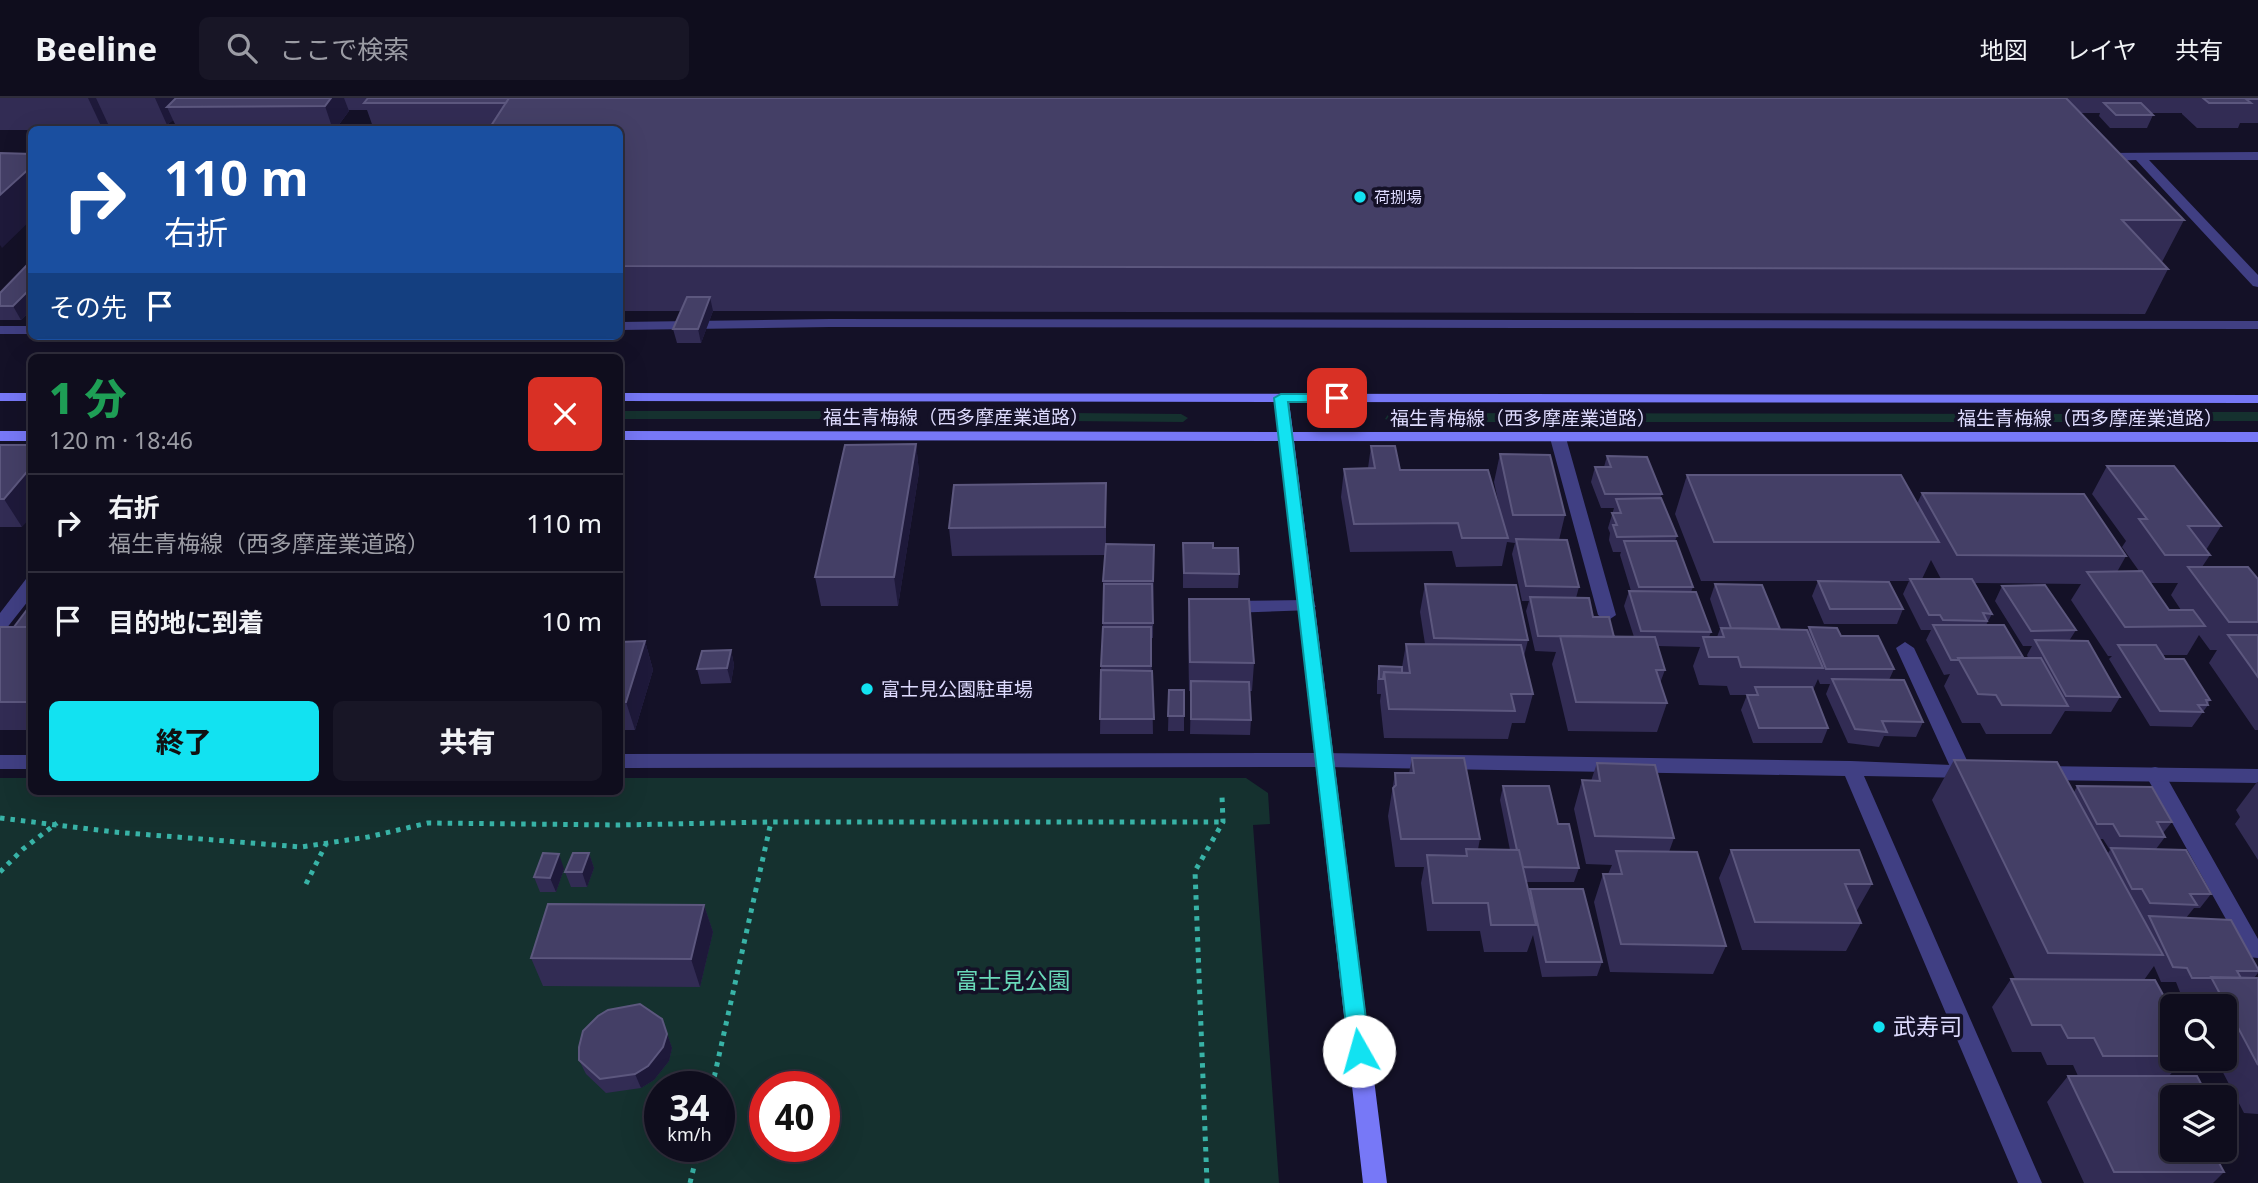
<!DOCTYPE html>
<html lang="ja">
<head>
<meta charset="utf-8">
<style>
  :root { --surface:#0f0d1d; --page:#181626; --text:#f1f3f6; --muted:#9b9ca4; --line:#2f2d3b; --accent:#12e2f1 }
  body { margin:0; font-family:"Noto Sans","Noto Sans JP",sans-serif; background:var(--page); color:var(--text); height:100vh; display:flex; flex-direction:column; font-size:26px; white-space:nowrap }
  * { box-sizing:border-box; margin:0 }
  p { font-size:23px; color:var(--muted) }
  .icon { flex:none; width:38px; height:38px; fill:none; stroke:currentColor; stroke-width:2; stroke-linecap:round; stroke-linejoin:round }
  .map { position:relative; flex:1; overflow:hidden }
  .panel { position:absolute; left:28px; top:256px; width:595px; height:441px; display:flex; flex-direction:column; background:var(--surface); border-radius:10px; box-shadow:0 7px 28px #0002,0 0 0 2px var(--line) }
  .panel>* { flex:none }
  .top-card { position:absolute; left:28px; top:28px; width:595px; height:214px; border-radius:10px; box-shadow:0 7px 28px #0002,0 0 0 2px var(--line); background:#1a4fa0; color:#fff; overflow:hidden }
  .fabs { position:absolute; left:2160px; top:896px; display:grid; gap:14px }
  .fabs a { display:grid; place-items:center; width:77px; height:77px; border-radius:10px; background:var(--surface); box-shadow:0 7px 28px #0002,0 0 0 2px var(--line); font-size:35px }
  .speed { position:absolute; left:644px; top:973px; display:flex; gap:14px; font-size:35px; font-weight:700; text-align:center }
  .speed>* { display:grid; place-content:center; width:91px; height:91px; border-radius:50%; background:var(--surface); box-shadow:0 7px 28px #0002,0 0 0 2px var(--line); line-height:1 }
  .speed small { font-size:18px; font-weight:400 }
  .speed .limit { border:10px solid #d22; background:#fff; color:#111 }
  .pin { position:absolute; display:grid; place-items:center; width:60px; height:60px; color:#fff; margin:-30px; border-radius:14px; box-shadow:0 4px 10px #0006 }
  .me { position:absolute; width:77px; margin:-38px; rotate:353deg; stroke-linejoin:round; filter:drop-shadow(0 0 5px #0008) }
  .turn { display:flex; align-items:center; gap:24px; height:147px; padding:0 21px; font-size:32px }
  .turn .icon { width:91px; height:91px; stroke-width:2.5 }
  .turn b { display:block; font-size:49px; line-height:60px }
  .then { display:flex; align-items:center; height:66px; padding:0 21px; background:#0003; gap:14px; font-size:26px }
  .round { display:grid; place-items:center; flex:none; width:74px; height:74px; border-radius:10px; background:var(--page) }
  .overview { display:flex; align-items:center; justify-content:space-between; height:119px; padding:0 21px }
  h1 { font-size:42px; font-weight:800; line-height:52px; color:#1e9e55 }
  .action { display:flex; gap:14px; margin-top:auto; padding:14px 21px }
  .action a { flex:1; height:80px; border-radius:10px; background:var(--accent); color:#111; font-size:28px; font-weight:800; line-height:80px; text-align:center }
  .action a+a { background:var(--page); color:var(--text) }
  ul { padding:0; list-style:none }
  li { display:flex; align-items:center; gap:21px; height:98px; padding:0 21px; border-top:2px solid var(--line) }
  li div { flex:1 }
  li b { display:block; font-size:26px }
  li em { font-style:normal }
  header { display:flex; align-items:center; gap:42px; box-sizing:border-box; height:98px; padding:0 35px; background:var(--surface); border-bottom:2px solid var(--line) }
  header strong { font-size:33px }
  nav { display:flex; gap:38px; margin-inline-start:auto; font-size:24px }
  .search { width:490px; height:63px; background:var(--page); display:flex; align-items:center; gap:18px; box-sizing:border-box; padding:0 24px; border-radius:10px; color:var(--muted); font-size:26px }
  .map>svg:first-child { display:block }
  .green { fill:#15312f; fill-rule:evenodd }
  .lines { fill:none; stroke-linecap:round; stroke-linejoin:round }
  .path { stroke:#38b3a7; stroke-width:5; stroke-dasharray:4.5 6; stroke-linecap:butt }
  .lane { fill:#403f83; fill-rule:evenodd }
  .street { fill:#403f83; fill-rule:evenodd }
  .secondary { fill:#7778f7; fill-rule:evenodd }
  .wall { fill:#322c54; fill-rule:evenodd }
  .shaded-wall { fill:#1e193a }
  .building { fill:#443f66; stroke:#5c577e; stroke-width:2 }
  .route { fill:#12e2f1; stroke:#0c939d; stroke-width:2 }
  .poi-dot { fill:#12e2f1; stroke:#141127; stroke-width:2.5 }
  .labels { text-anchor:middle; stroke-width:7; stroke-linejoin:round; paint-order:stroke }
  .far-poi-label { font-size:16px; fill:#dddafd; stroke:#141127; text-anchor:start }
  .street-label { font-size:19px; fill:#dddafd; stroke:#141127 }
  .poi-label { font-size:19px; fill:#dddafd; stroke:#141127; text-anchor:start }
  .near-park-label { font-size:23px; fill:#69d9b9; stroke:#141127 }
  .near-poi-label { font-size:23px; fill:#dddafd; stroke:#141127; text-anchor:start }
</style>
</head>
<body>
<header>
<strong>Beeline</strong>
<div class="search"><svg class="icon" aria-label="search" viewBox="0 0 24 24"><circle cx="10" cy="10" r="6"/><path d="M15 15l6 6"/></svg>ここで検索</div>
<nav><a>地図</a><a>レイヤ</a><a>共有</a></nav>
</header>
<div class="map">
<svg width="2258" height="1085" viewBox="0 0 2258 1085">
  <rect width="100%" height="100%" fill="#141127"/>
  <path class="green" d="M620,313H850L855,316L848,321H620Z
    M2144,314H2258V323H2150L2139,318Z
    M1070,315L1181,316L1188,320L1183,324L1066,323L1064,318Z
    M1389,315L2094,316L2105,321L2102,324H1393L1385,321Z
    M0,680H31L32,693H620V680H1246L1268,695L1270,726L1253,727L1279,1085H0ZM660,989H719V1048H660ZM765,989H824V1048H765Z"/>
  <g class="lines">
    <path class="path" d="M0,720L114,734L301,749L368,739L428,725L618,727L771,724H1223
      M0,774L23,751L57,725
      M306,786L326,746
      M712,989L771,724
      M690,1085L699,1048
      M1207,1085L1195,773L1223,724L1222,698"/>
    <path class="lane" d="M2258,54V62H2149L2258,177V189L2253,188L2136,62L2102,63L2096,59L2102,55Z
      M830,221L2258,223V231L830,229L620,232V224Z
      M0,228H32V236H0Z
      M1558,335L1566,340L1616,517L1607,523L1598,517L1550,340Z
      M1307,502L1316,508L1313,512L1229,515L1220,509L1229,503Z
      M1905,544L1914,550L1972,673L1969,678H1955L1952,673L1896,550Z
      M2155,669L2162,671L2258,841V860L2247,859L2145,676L2148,671Z"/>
    <path class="street" d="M32,480V498L6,531L0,533V515L26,481Z
      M1325,655L1851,663L1977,668L1980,673L1977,678L1970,680L1864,678L2042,1085H2018L1845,678L1325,669L620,670V656Z
      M0,657H32V671H0Z
      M2040,668L2258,671V685L2040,682L2033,680L2030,675L2033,670Z"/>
    <path class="secondary" d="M0,295H32V303H0Z
      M620,295L2258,297V305L1289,304L1293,334H2258V344L1294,343L1387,1085H1363L1279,343L620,342V333L1278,334L1274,304L620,303Z
      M0,333H32V343H0Z"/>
  </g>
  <path class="wall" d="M0,0H2258V25H2240L2238,30H2197L2182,16V15H2151L2153,17L2147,30H2110L2099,18L2100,15H2080L2184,122L2162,164L2168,171L2145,216L713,213L701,245H677L673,231L681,213H620V32H489L490,29H373L367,12H349V13L335,32H178L173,22L167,27L109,28L104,32H0Z
    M32,167V211L21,222H0V195Z
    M916,346L919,374L898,508H821L815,479Z
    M0,347L22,429H0Z
    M1371,348L1400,372L1501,417L1494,384L1500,356L1565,417L1559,442L1579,489L1576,500L1614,539H1634L1624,508L1629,493H1631L1620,457L1621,454H1613L1609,442L1610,435L1608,430L1614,410H1601L1591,384L1595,369H1604L1607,358L1662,396L1660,400L1677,438L1675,443L1693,489L1691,494L1711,534L1709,539H1717L1720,531L1710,501L1715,486L1780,531L1808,533L1809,529L1841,538L1894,571L1889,582L1923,624L1916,639L1884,638L1879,649L1848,645L1826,596L1830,586H1820L1818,581L1813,592L1828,630L1822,645H1753L1741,612L1747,597H1730L1727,588L1699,587L1693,568L1700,549L1657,548L1665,572L1660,585L1667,605L1657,634L1568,633L1552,566L1556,554L1535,553L1526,513L1529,503H1522L1512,456L1515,445L1507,444L1502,468L1456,469L1452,453L1350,454L1341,399L1344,371L1368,370Z
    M2107,368L2221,428L2206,452L2210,457L2202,469L2258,481V632H2255L2209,565L2217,552H2210L2199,537L2187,557H2163L2165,561L2210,602L2208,606V607L2192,629L2150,628L2109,561L2112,558H2108L2071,502L2081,486L1975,485L1992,516L1986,527L2023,560H2028L2027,557L2032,548H2023L1995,503L2002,488L2076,532L2069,543L2120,599L2111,614L2065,613L2051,636H1986L1980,625H1962L1944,588L1950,576L1944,577L1926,542L1931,532H1921L1903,496L1909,483H1849L1903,511L1897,526H1824L1812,498L1818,483H1701L1675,416L1687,377L1917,406L1922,395L2126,458L2117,474L2139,473L2122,449L2126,443L2092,396ZM1931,462L1941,481H1922ZM2151,485H2178L2171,497L2181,512H2169Z
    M1106,385V446L1154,447L1153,540H1151L1153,636H1100L1101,568L1104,497L1103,483L1105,457L952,458L949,430Z
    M1183,445L1213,450L1239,476L1238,490H1183Z
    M1425,486L1528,542L1524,558L1533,596L1525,625H1512L1508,641L1384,640L1380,603L1381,596H1377V582L1379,568L1402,569L1406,546H1425L1420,514Z
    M1189,501L1254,565L1252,593H1250L1251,622L1250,637L1190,636L1191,593H1189L1188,529Z
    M32,505V632H0V529H14Z
    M645,543L653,572L635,632H620V544Z
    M731,552L734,567L731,585L701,586L697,571Z
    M1169,592L1184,618V633H1168Z
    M1412,660L1480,741L1478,751L1510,752L1500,702L1503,688L1558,726L1579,770L1574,784H1526L1529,795L1530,791L1602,864L1597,878L1542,879L1533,837L1527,854H1484L1480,833H1427L1421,785L1424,769H1395L1388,718L1395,675H1409Z
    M1954,662L2074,694L2077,688L2172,724L2163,735L2165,739L2156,751L2211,796L2200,810H2194L2186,820L2258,871V875L2254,880H2258V1016L2244,1015L2216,961H2224V908H2189L2188,906L2197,895L2180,894L2176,884H2161L2154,868L2144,882L2172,913V961H2184L2169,978L2172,999L2224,1074L2213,1085H2084L2047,1004L2068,978H2078L2073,967H2047L2041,954H2012L1992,909L2011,881H2015L1932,702ZM2099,741H2103L2110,752L2108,755Z
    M1597,665L1674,740L1669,754L1726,848L1713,876L1610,874L1594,804L1603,776H1608L1612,767L1586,766L1574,711L1582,682L1591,683Z
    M2257,684H2258V762L2235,726L2240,719L2236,712Z
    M1731,752L1872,786L1856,814L1861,825L1846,853L1742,852L1719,780Z
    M589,755L594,770L587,789H571L565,774Z
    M564,771L556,794H540L534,779Z
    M704,807L713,834L700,889L543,888L531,860Z
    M662,921L672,950L669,963L654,982L641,990L606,995L586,976L579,962Z"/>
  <path class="shaded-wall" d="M88,0H96L109,28L104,32H103Z
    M155,0H176L167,9L173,22L167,27Z
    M331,0H344L349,13L335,32H333L325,8Z
    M32,68V121L2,150L0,147V97Z
    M32,189V211L21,222L13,208Z
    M710,199L713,213L701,245L698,231Z
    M916,346L919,374L898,508L894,479Z
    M32,368V418L22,429L4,401Z
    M645,543L653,572L635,632L626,604Z
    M731,552L734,567L731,585L727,570Z
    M589,755L594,770L587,789L582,774Z
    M559,756L564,771L556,794L550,780Z
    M704,807L713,834L700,889L691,861Z
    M662,921L672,950L669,963L654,982L641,990L635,976Z"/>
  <path class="building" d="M176,0H331L325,8L167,9Z
    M368,0H509L506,5H364Z
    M509,0H2066L2184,122H2122L2168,171L620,168V32H551L552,30L489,31Z
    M2203,0H2258V1H2246L2251,5H2209Z
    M2104,5H2141L2153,17H2116Z
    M0,55L32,56V68L0,97Z
    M27,167H32V189L13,208H0V195Z
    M687,199H710L698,231H673Z
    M916,346L894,479H815L845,347Z
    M0,347H32V368L4,401H0Z
    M1371,348H1395L1400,372H1488L1508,440H1462L1458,425L1354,426L1344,371L1375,370Z
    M1500,356L1550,357L1565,417H1513Z
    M1607,358L1647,359L1662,396H1605L1595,369H1611Z
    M2107,368H2174L2221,428H2188L2210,457H2165L2139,421H2147Z
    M1687,377H1901L1939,444H1714Z
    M1106,385L1105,429L949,430L954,387Z
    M1922,395L2084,396L2126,458L1957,457Z
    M1661,400L1677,438L1617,439L1613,427H1617L1612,415H1621L1616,401Z
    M1516,441L1567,442L1579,489L1526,488Z
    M1624,443H1676L1693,489H1639Z
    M1183,445H1213V450H1238L1239,476L1184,475Z
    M1106,446L1154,447L1153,483H1103Z
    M2188,469H2248L2258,481V524H2229Z
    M2142,473L2169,512H2193L2205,528L2125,529L2087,474Z
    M1910,481H1972L1992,516L1983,515L1987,523L1943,522L1940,517H1929Z
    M1818,483L1889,484L1903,511H1830Z
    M1104,486H1152L1153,525H1103Z
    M1425,486L1516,487L1528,542L1434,540Z
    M1715,486L1762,487L1780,531L1731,530Z
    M2045,487L2076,532L2031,533L2002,488Z
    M1629,493L1696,494L1711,534L1641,533Z
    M1530,499L1589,500L1593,519H1609L1614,539L1538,538Z
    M1189,501H1249L1254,565L1190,564Z
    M32,505V529H14Z
    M1933,527H2004L2023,559L1958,560V562H1951Z
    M0,529H32V600L29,604H0Z
    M1103,529H1151V568H1101Z
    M1809,529L1837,530L1841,538H1878L1894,571H1826Z
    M1721,530L1807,532L1823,570L1741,569L1738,559H1709L1703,539H1724Z
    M2228,537H2258V579Z
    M1560,538L1655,539L1665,572H1656L1667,605L1576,604Z
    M2035,542L2088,543L2120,599L2066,598Z
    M645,543L626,604H620V544Z
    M1406,546L1521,547L1533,596H1511L1515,613L1389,611L1384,574L1410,575Z
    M2118,547H2156L2165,561H2184L2210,602H2206L2208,607H2198L2203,614L2160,613Z
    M731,552L727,570L697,571L702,553Z
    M1958,560H2041L2068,608L2002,607L1996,597L1978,596Z
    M1379,568L1402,569V575L1384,574L1383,581H1379Z
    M1101,572L1152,573L1154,621H1100Z
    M1832,581L1904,582L1923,624L1882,623L1887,634L1855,631Z
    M1191,583L1249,584L1251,622L1191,621Z
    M1755,589H1812L1828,630H1759L1747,597H1758Z
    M1169,592H1184V618H1168Z
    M1412,660H1464L1480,741H1401L1393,690L1396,687L1395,675H1414Z
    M1954,662L2057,664L2163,857L2048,855Z
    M1597,665L1655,667L1674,740L1595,738L1582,682L1600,683Z
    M1503,688H1549L1558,726H1569L1579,770L1523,769L1519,752H1517Z
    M2077,688L2152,689L2172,724H2157L2165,739L2120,738L2113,726H2097Z
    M2111,750L2186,752L2211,796H2190L2197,807L2150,805L2142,791H2132Z
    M1466,751L1519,752L1536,827H1491L1488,805H1433L1427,757L1467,758Z
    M1731,752H1859L1872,786H1845L1861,825L1755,824Z
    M1616,753L1697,754L1726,848L1621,846L1603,776H1622Z
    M543,755L559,756L550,780L534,779Z
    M573,755H589L582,774H565Z
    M1530,791H1583L1602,864H1546Z
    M548,806L704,807L691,861L531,860Z
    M2149,818L2231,822L2258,871V873H2237L2241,880H2192L2187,870L2173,869Z
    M2211,879L2258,880V967Z
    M2011,881L2155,882L2172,913V958H2103L2094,940H2068L2061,927H2032Z
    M640,906L662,921L667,936L663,949L648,968L635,976L600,981L579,962V949L583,933L598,918L608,912Z
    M2068,978H2197L2208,999H2172V1052H2212L2224,1074H2114Z"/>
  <path class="route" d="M1281,296H1337L1344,300L1337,304H1288L1370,953L1367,959L1359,962L1352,959L1349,953L1274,300Z"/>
  <g class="poi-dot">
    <circle cx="1360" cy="99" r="7"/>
    <circle cx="867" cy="591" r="7"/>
    <circle cx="1879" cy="929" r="7"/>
  </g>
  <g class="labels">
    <g class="far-poi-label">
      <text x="1374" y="105">荷捌場</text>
    </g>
    <g class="street-label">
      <text x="956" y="326">福生青梅線（西多摩産業道路）</text>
      <text x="1523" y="327">福生青梅線（西多摩産業道路）</text>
      <text x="2090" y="327">福生青梅線（西多摩産業道路）</text>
    </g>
    <g class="poi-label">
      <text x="881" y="598">富士見公園駐車場</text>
    </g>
    <g class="near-park-label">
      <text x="1013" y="891">富士見公園</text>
    </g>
    <g class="near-poi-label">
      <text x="1893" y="937">武寿司</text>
    </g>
  </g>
</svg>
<div class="fabs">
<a><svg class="icon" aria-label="search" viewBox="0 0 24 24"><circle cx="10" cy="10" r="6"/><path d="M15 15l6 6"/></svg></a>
<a><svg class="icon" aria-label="layers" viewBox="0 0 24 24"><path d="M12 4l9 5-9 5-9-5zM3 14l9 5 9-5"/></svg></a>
</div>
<div class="speed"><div>34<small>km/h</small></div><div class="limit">40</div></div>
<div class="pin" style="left:1337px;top:300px;background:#d93025"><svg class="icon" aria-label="arrive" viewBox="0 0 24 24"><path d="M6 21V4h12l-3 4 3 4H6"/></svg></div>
<svg class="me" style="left:1359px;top:953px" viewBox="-20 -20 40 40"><circle r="19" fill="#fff"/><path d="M0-13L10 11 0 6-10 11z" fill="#12e2f1"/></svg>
<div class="top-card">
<div class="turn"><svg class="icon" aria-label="right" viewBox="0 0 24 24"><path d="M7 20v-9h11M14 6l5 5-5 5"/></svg><div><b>110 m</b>右折</div></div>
<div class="then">その先<svg class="icon" aria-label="arrive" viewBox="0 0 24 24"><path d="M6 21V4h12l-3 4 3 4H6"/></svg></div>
</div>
<section class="panel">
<div class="overview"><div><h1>1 分</h1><p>120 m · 18:46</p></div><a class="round" style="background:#d93025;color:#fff"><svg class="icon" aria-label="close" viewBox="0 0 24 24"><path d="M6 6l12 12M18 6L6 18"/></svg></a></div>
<ul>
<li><svg class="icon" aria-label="right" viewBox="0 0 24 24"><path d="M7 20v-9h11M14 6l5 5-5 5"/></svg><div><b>右折</b><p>福生青梅線（西多摩産業道路）</p></div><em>110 m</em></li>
<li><svg class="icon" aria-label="arrive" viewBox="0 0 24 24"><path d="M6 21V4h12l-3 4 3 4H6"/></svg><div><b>目的地に到着</b></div><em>10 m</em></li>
</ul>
<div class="action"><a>終了</a><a>共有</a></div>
</section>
</div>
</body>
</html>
